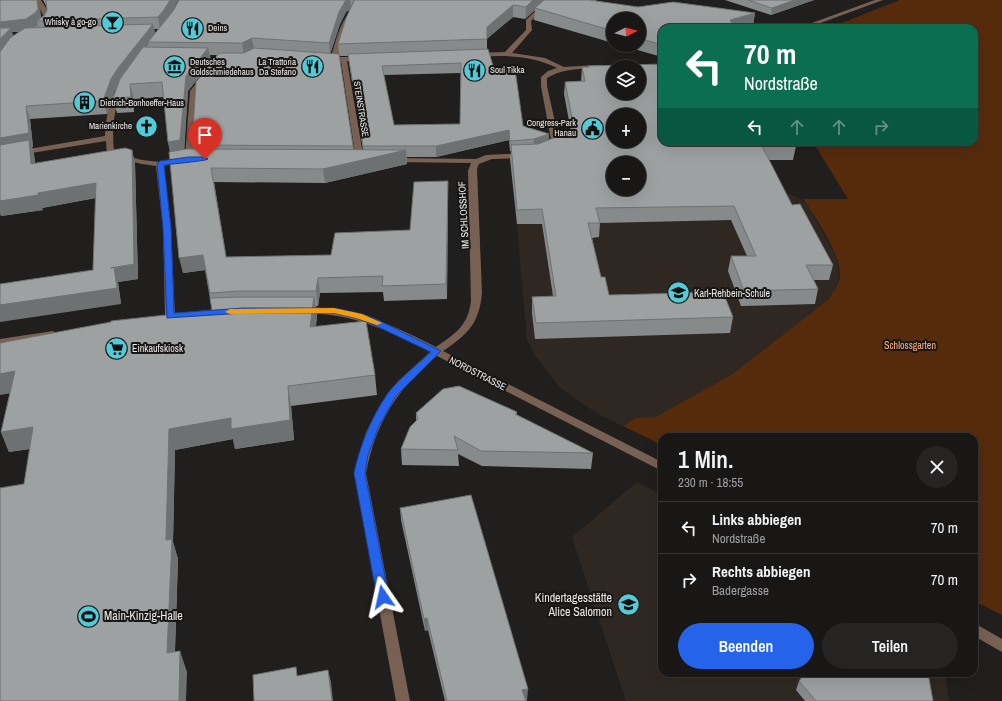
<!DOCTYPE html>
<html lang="de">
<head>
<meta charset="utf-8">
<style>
  :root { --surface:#191716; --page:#262423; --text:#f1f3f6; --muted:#9f9fa1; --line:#373635; --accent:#2563eb }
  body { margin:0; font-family:"Archivo Narrow",sans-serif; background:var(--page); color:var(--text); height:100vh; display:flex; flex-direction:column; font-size:15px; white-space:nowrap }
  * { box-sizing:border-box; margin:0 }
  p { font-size:13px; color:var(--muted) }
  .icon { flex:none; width:22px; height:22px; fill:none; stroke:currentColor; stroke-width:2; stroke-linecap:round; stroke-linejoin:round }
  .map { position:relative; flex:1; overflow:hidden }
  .panel { position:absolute; left:658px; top:433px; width:320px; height:244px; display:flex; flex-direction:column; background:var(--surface); border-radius:12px; box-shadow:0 4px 16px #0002,0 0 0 1px var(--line) }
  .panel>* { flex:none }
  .guide { position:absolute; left:658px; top:24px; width:320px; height:122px; border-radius:12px; box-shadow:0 4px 16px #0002,0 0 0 1px var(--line); background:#0b6e4f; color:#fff; overflow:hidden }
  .needle { width:26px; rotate:84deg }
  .buttons { position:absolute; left:606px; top:12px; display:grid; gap:8px }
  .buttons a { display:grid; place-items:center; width:40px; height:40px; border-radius:50%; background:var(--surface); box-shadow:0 4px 16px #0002,0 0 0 1px var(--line); font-size:20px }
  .pin { position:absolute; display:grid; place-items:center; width:34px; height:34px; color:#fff; margin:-41px -17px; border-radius:50% 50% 50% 0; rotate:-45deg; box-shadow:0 0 4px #0007 }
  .pin .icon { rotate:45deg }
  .me { position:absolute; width:44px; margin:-22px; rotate:349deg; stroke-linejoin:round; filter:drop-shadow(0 0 3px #0008) }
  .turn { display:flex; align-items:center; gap:14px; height:84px; padding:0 20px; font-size:18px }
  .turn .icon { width:52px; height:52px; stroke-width:2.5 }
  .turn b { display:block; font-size:28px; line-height:34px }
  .lanes { display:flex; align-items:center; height:38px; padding:0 20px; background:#0003; justify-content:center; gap:20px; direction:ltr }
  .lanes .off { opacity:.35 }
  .round { display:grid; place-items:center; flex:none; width:42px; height:42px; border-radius:21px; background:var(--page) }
  .headline { display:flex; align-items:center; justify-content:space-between; height:68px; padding:0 20px }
  h1 { font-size:24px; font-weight:600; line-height:30px }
  .cta { display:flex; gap:8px; margin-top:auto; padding:8px 20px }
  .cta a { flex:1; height:46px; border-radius:24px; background:var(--accent); color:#fff; font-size:16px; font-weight:600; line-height:46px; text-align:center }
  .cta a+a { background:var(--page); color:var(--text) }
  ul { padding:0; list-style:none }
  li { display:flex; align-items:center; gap:12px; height:52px; padding:0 20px; border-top:1px solid var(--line) }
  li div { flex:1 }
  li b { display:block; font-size:15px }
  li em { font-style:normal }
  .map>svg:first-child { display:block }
  .built { fill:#2f2722 }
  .green { fill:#552b0c }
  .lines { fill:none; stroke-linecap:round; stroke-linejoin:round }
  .street { fill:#786153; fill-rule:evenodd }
  .wall { fill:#878a8b; fill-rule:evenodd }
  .shaded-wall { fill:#6e7171 }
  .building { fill:#9da1a2; stroke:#6e7171; fill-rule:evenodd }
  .route { fill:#2563eb; stroke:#184099 }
  .slow { fill:#f59e0b }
  .labels { text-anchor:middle; stroke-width:4; stroke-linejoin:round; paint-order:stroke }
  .far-poi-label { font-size:9px; fill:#eceae9; stroke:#181614; text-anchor:end }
  .far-street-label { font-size:9px; fill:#eceae9; stroke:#181614 }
  .street-label { font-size:10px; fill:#eceae9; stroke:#181614 }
  .poi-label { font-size:10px; fill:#eceae9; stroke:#181614; text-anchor:start }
  .park-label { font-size:10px; fill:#ffb080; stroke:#181614 }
  .near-poi-label { font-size:12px; fill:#eceae9; stroke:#181614; text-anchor:end }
</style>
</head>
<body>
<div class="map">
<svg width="1002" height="701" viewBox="0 0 1002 701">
  <rect width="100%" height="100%" fill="#211f1d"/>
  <path class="built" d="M579,172L583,197L775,189L797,197L807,204L836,256L840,277L837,287L829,299L731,375L655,417L636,418L623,426L598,414L560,388L534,354L527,339L512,173Z
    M637,482L662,495V673H945L949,701H626L572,537Z"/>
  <path class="green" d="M900,0H1002V615L974,601V437H662V445L623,426L636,418L655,417L731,375L829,299C833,292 839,285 840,277C841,254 818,223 807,204L803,199H848L813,142H974V28H829Z"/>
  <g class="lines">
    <path class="street" d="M35,0H41C47,9 51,16 46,26L41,25L43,15Z
      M547,0H553L531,21L532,30L512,53L545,58L564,67L596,65H613L616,67H613V69C591,69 566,66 547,78V86L559,140V146L551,151L547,149L551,145V140L541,86V77L548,71L557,68C532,55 504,55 476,57L473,55L476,53L505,52L526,30V20Z
      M875,0H883L807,28H798Z
      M348,16L351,18L337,57H362L365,59L362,61H347L364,160L360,162L356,160L341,61L333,62L323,59L331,57C334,48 340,21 348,16Z
      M202,76L207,77L196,91L193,159L189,161L164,166L171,228L175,316L170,319L165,316L163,228L156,166L142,164L107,156L106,141L0,158V154L105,136C106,124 108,93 120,87L123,89C113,109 112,130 114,153L142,160L160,162L185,158L190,91Z
      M506,154H524L528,156L524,158L492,159L479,164L477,169L482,293C479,324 468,334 443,351L662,462V471L437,356C397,389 376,422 366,473L410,701H396L354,473L366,432L381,404L398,381L430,352C385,329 355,314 304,313L299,310C304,305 313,307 320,308C363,311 397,327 436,347C455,334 468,326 471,301L468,171L471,163L393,162L389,160L393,158L476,159L486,155Z
      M53,331L58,334L56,336L0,345V339Z
      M974,623L1002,639V652L974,636Z"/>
  </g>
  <path class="wall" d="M0,0L40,10L41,17L44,16L47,10L46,6L43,0H178L171,14L173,11L179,0H596V1L638,7L755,13L753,25L742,28H662V57L620,45H639V19H613V43L534,20L535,10L525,19L513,17L487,38V49L494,69L523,126L549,134V140L572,137L564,94L565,82L581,81L582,67H588V66L796,146L793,160H769L792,205L833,265L829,280H814L818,289L815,304L741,306L728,271L731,256H747L731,220L600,223L599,237L592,238L601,277L609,295L733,317L730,333L535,339L532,313V297L553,296L542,224H517L510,159L511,151H510L509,140L436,157H407V164L325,183L214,182L226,257L331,255L410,230L448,195L447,299L384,301L383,292L320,293L318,306H316L317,316L316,326L375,375L377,395L291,406L294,440L235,449L233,439L175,450L173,542L178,559L175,652L187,672L24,484L30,449L9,452L1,432L212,310L205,270L183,273L170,152L168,142L164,97L134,99V112L117,113L113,98L117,86L114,92L107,114L30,119L33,147H32L34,154L35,163L132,150L135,164L138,279L118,282L121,304L93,270L96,198L42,208L43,210L1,216ZM351,9L338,44L339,55L330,54L340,24L346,12ZM154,29H159L155,34ZM12,32H19L13,36ZM210,55H217L192,145L193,149H184L188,91L211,62ZM339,56H348L363,150H354ZM461,73L460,124L394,125L384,75Z
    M725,0H814L771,15Z
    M517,412V415L593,453L591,469L482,466L458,454L459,466L402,465L401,449L416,421V413Z
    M400,508L527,701H445L428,630L425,631L401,520Z
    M799,681L933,701H805L796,690Z"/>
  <path class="shaded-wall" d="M37,0L40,10L41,21H36L38,25L29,31L12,32L14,40L0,58V22Z
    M170,0H178L167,21L160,29L158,17Z
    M346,0H350L351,8L346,12L340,24L330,55L329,43L339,12Z
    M533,0H545L535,8V10L525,19L526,7Z
    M795,0H814L771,15L772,8Z
    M513,5V17L487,39V27Z
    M755,13L753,25L742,28H729L730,20Z
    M153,24L156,36L148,42L149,44L121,80L114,92L107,114L103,101L111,79L118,68Z
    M252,38L254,50L244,56L242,43Z
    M208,48L211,62L188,91L184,156L172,158L168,142L186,76Z
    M130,84L134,99V112L131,97Z
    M26,106L30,119L33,147H32L34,154L36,178L0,150V138Z
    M509,130V140L436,157V146Z
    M549,134V144L533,150L534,139Z
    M132,150L135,164L138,279L118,282L121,304L0,322V305L111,268Z
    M406,150L407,164L325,183L323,169Z
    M211,168L214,182L229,272L226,257Z
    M448,181V195L447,299L446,284Z
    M96,183L100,197L42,208L43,210L1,216L0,214V201L38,193Z
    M203,255L206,270L183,273L179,258Z
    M318,278L320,293L318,306L316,291Z
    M314,297L317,316L313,346L310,327Z
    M15,371L23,391L0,395V374Z
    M288,386L291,406L294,440L235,449L233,439L175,450L173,542L178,559L174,674L167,653L166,540L169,429Z
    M33,427L41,447L9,452L1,432Z
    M427,618L428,630L425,631L424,619Z
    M180,651L187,672L186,701H179Z
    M328,670L331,682L333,701H332Z
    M528,689L527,701H522V690Z"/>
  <path class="building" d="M0,0H37L38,9L35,13L26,19L0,22Z
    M46,0H170L164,10L158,17L36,21L44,16L47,10Z
    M179,0H346L339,12L329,43L252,38L242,43L148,42L173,11Z
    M353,0H533L526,7L513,5L487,27V39L338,44L346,18L354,1Z
    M544,0H589L638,7L673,2L755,13L730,20L735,28H662V45L639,38V19H613V31L535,8Z
    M748,0H795L772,8Z
    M153,24L118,68L111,79L103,101L26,106L29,133L0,138V52L10,38L25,28Z
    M0,28H11L0,39Z
    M143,47L208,48L186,76L180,140L168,142L162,82L130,84L131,97L113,98L120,79Z
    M254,48L339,54L353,146L192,145L196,82L219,53H244Z
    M488,49L494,69H515L523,126L549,134L534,139L510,141L509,130L436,146H363L348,54ZM461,63L460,124L394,125L382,66Z
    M662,64V142H794L796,146H762L792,205L800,204L833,265H806L818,289L744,291L731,256H756L734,206L596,208L600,223H588L601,277H605L609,295L723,292L733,317L536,323L532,297L556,296L542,209L517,210L511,145L538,144L556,137L560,134L576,138L565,82L585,81L582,67H589L588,66ZM613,67H639V93H613ZM613,115H639V141H613ZM613,163H639V189H613Z
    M29,140L31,164L125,148L132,150L134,264L111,268L114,267L117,288L0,305V284L93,270L96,183L38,193V195L0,201V145Z
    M186,149L406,150L323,169L211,168L226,257L331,255L335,233L410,230L414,182L448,181L446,284L382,286L383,276L318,278L316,291H240L210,293L203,255L179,258L169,152Z
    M239,297H314L310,327L366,321L375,375L288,386L290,420L231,429V418L169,429L166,540L172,539L167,653L180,651L179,701H0V488L24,484L33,427L1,432L15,371L0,374V343L111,322V321L212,310L210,298Z
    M459,386L517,412L515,414L593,453L481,451L454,436L458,450L401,449L410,427L418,419L416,413L443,389Z
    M471,495L528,689L522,690L526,701H447L427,618L424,619L400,508Z
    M296,667L297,676L328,670L332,701H254L253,675Z
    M805,673H928L933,701H816L799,681Z"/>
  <path class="route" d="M189,157H205L208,159C206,161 171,164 164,165L171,228L174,313L243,308H334L362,314L378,320L441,351L396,396L379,426L368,455L365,473L389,597L387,601L383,602L379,601L377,597L354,473C360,445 372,416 388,393C398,380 418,364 431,352L372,324L356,318L334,313H243L167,318L163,228L157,164L160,161Z"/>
  <path class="slow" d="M334,308L362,314L382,323L377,325L356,318L334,313L230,314L225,312L230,309Z"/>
  <defs>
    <symbol id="bar-disc" viewBox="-11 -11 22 22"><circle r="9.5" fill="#52cbd9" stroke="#181614"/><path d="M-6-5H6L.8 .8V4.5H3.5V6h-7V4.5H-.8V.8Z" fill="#111"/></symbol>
    <symbol id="restaurant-disc" viewBox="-11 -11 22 22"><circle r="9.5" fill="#52cbd9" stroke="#181614"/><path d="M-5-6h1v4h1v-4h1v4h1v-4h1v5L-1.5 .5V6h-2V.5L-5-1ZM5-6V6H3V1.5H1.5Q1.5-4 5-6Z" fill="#111"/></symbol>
    <symbol id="museum-disc" viewBox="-11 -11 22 22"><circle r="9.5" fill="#52cbd9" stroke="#181614"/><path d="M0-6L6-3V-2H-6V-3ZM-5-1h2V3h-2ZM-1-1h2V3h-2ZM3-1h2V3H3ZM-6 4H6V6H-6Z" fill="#111"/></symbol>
    <symbol id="building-disc" viewBox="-11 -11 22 22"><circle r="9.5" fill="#52cbd9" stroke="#181614"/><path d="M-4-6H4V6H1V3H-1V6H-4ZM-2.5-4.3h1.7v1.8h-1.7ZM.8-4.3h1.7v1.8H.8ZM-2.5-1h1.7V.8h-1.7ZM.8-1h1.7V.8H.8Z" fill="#111"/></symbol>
    <symbol id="church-disc" viewBox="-11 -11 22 22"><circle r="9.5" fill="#52cbd9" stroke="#181614"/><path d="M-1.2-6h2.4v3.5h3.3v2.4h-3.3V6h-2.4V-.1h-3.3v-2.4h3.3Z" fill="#111"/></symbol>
    <symbol id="civic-disc" viewBox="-11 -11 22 22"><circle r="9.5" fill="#52cbd9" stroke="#181614"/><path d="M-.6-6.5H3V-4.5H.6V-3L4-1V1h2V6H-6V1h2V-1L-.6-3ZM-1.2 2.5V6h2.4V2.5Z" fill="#111"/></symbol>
    <symbol id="school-disc" viewBox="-11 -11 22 22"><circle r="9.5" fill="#52cbd9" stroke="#181614"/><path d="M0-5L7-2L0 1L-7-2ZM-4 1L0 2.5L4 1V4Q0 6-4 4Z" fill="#111"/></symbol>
    <symbol id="supermarket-disc" viewBox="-11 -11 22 22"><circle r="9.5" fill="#52cbd9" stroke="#181614"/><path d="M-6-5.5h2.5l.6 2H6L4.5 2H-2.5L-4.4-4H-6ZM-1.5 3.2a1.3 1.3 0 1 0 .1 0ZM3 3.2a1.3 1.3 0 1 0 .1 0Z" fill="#111"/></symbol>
    <symbol id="stadium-disc" viewBox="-11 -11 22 22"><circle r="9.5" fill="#52cbd9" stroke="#181614"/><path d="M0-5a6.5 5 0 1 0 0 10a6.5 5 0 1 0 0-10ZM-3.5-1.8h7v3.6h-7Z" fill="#111"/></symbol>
  </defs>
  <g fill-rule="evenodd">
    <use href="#bar-disc" x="100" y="10" width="25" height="25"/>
    <use href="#restaurant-disc" x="180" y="16" width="25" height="25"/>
    <use href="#museum-disc" x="162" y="54" width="25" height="25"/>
    <use href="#restaurant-disc" x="300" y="54" width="25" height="25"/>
    <use href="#restaurant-disc" x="462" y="58" width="25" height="25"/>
    <use href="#building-disc" x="72" y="90" width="25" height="25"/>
    <use href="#church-disc" x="134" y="114" width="25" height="25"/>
    <use href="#civic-disc" x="580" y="116" width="25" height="25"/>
    <use href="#school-disc" x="666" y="280" width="25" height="25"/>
    <use href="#supermarket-disc" x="104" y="336" width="25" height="25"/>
    <use href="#school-disc" x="616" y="592" width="25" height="25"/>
    <use href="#stadium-disc" x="76" y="604" width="25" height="25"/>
  </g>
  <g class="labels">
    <g class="far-poi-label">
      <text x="96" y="25">Whisky à go-go</text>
      <text x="208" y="31" text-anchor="start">Deins</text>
      <text x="190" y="65" text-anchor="start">Deutsches<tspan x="190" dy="10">Goldschmiedehaus</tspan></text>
      <text x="296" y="65">La Trattoria<tspan x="296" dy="10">Da Stefano</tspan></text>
      <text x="490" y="73" text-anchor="start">Soul Tikka</text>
      <text x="100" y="106" text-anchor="start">Dietrich-Bonhoeffer-Haus</text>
      <text x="576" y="126">Congress-Park<tspan x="576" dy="10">Hanau</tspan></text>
      <text x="132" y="129">Marienkirche</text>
    </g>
    <g class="far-street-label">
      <text transform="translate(361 109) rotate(81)" y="3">STEINSTRASSE</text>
    </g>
    <g class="street-label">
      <text transform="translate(463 215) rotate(-93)" y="4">IM SCHLOSSHOF</text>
      <text transform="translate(478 373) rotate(27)" y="4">NORDSTRASSE</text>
    </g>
    <g class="poi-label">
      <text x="694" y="297">Karl-Rehbein-Schule</text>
      <text x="132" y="352">Einkaufskiosk</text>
    </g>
    <g class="park-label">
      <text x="910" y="349">Schlossgarten</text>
    </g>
    <g class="near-poi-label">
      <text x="612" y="602">Kindertagesstätte<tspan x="612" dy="14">Alice Salomon</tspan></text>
      <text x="104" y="620" text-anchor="start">Main-Kinzig-Halle</text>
    </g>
  </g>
</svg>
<div class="buttons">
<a><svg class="needle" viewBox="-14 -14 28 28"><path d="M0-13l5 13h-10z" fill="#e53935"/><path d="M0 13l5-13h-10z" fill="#9f9fa1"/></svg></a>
<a><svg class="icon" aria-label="layers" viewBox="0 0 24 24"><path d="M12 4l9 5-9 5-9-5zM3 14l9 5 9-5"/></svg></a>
<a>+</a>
<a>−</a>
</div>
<div class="pin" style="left:205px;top:159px;background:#d93025"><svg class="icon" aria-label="arrive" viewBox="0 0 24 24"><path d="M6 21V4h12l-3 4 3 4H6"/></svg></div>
<svg class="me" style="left:383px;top:597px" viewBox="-20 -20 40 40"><path d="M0-17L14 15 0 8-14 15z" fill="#2563eb" stroke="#fff" stroke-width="4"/></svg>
<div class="guide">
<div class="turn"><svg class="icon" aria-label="left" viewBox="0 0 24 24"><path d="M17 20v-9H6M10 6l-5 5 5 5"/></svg><div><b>70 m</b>Nordstraße</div></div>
<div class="lanes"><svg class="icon" aria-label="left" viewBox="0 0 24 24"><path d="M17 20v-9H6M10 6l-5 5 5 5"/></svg><svg class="icon off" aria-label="ahead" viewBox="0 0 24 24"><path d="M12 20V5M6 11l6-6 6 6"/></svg><svg class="icon off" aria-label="ahead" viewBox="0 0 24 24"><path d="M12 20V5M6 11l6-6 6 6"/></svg><svg class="icon off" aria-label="right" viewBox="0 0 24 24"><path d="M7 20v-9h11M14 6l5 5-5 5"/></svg></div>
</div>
<section class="panel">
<div class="headline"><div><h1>1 Min.</h1><p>230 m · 18:55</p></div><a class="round"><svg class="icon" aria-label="close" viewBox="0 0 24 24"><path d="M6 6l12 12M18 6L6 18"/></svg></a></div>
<ul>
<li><svg class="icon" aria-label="left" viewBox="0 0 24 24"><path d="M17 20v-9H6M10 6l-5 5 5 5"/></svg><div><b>Links abbiegen</b><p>Nordstraße</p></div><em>70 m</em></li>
<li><svg class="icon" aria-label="right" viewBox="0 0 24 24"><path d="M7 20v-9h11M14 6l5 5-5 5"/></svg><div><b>Rechts abbiegen</b><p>Badergasse</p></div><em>70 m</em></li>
</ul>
<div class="cta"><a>Beenden</a><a>Teilen</a></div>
</section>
</div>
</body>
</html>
